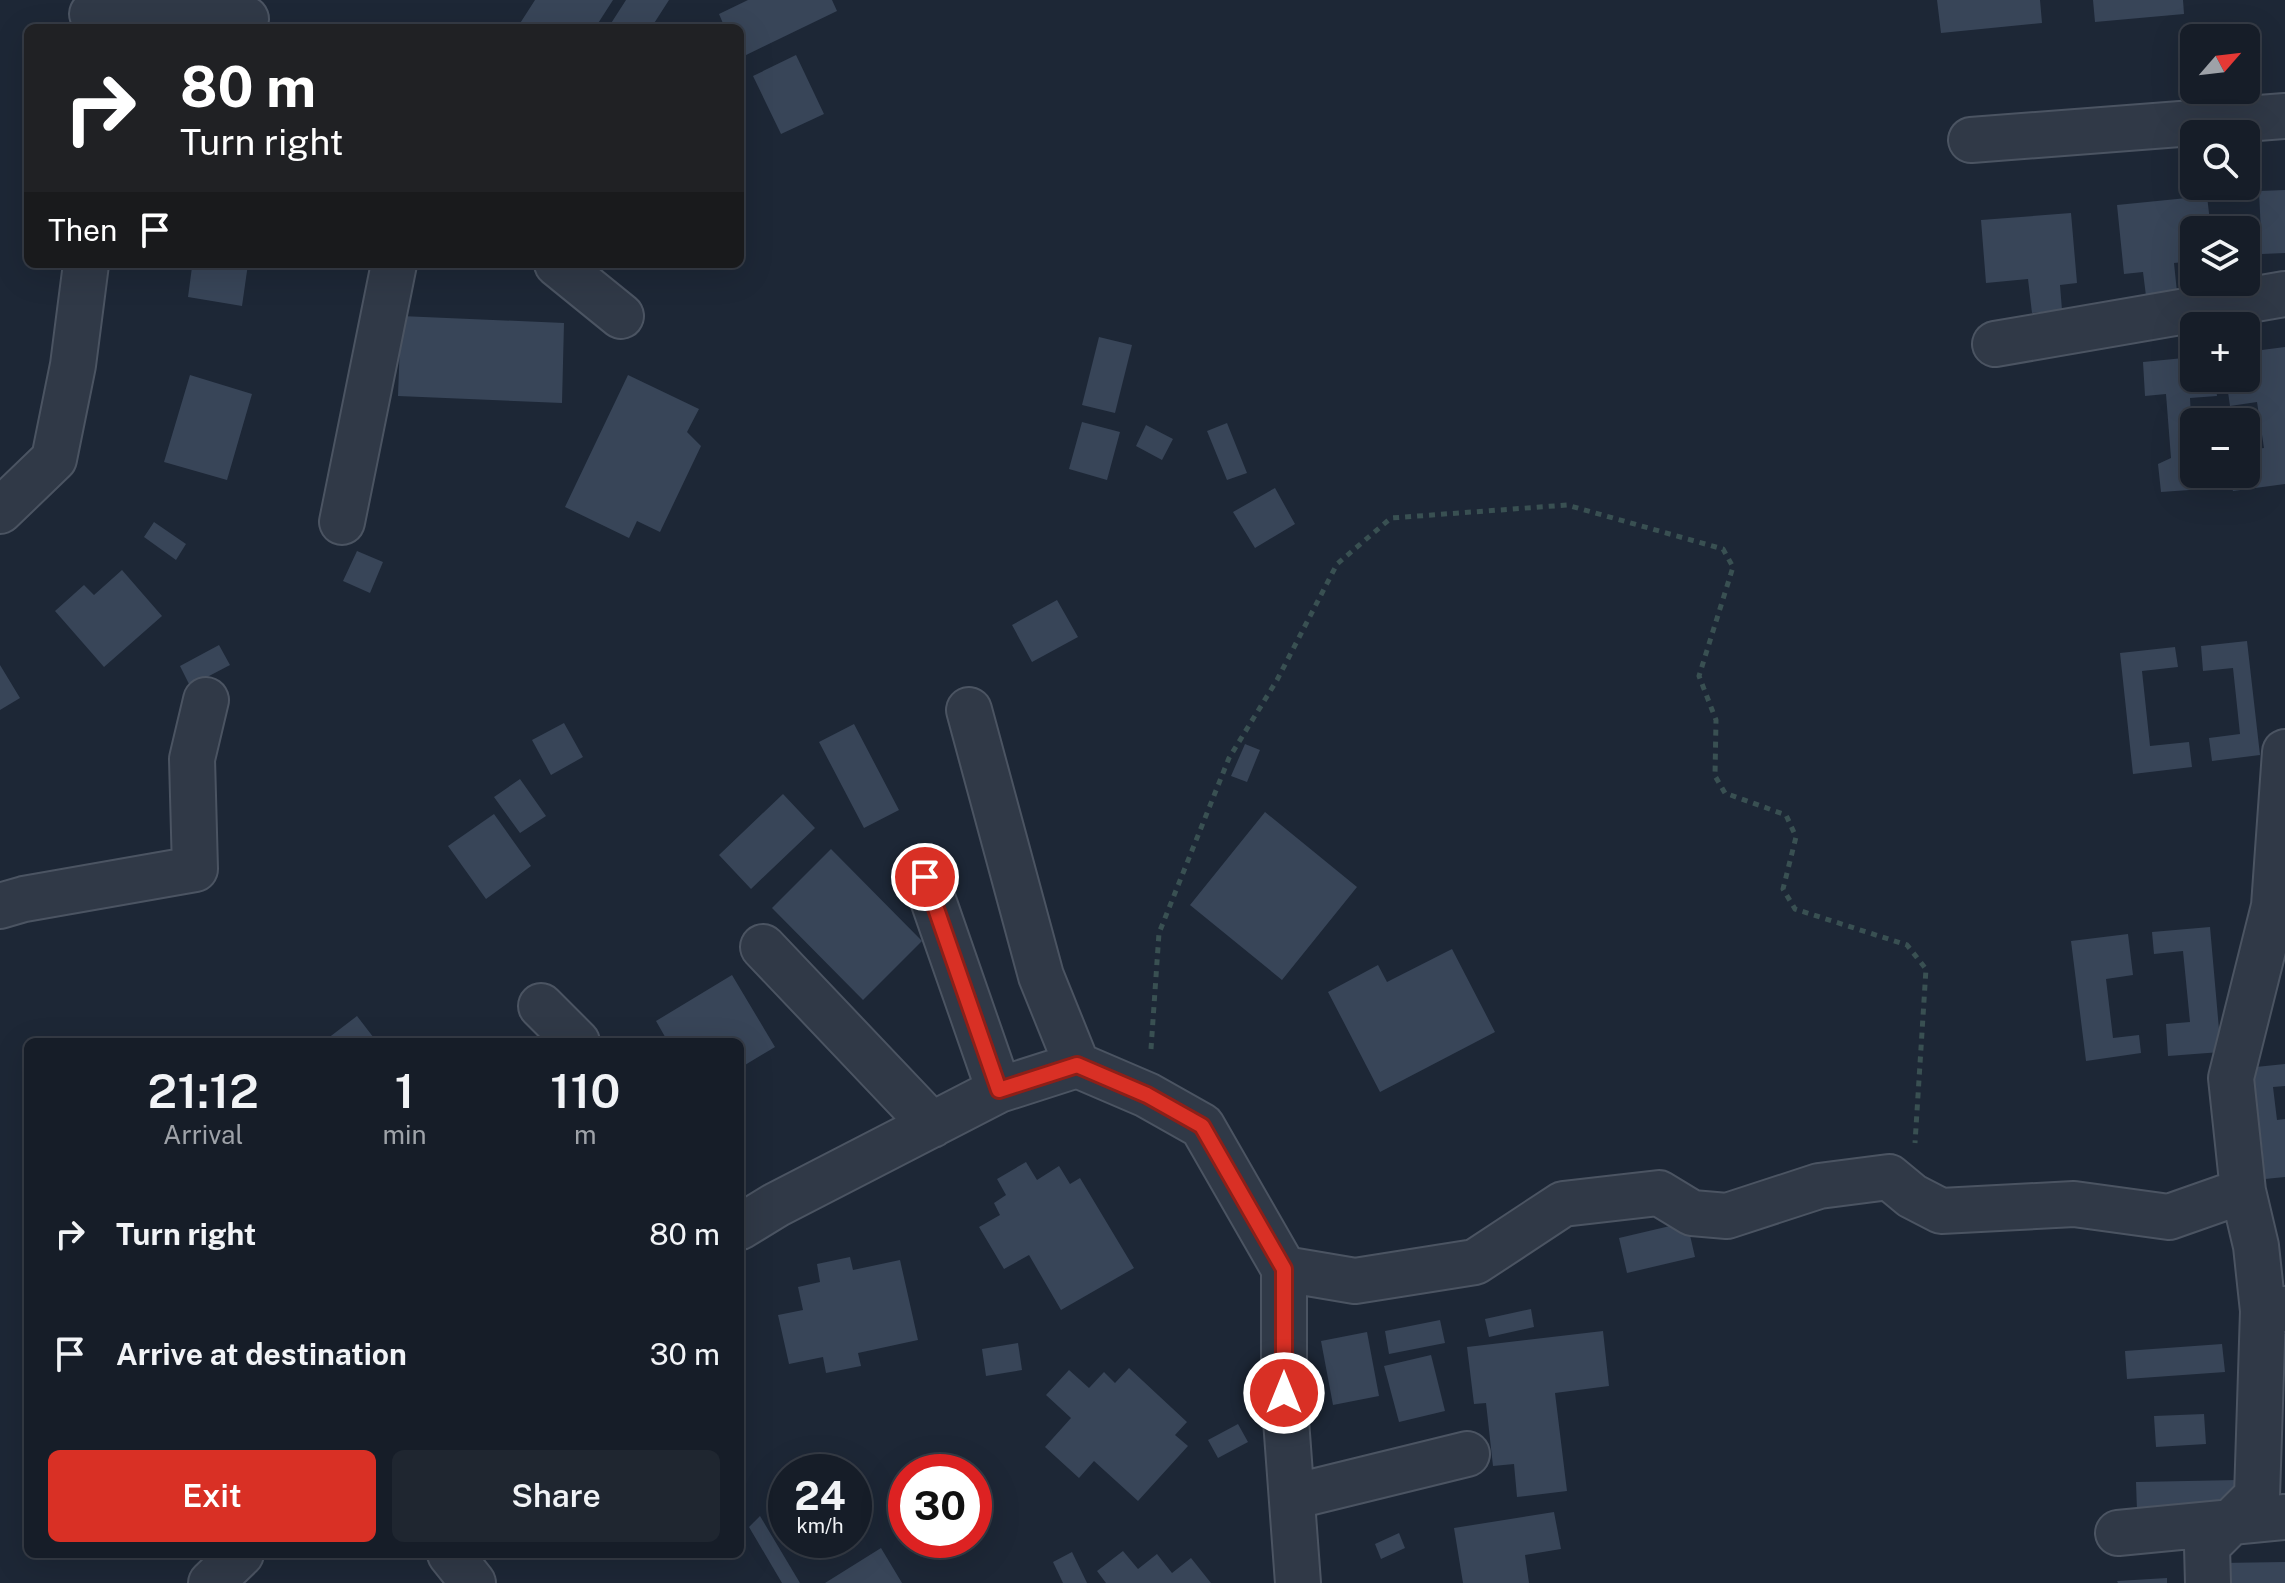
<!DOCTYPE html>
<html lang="en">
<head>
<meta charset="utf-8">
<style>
  :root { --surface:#161d28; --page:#1f2630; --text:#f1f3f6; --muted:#9ea2a8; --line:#353b45; --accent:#d93025 }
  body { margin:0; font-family:"Public Sans",sans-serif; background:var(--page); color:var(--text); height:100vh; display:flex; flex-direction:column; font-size:30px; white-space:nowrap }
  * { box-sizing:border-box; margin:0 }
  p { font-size:26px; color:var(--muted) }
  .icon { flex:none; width:44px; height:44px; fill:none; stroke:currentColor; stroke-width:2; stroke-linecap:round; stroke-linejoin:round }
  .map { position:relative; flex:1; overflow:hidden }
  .panel { position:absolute; left:24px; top:1038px; width:720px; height:520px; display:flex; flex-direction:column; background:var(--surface); border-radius:12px; box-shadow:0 8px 32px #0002,0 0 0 2px var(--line) }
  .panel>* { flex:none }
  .hud { position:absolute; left:24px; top:24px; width:720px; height:244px; border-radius:12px; box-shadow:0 8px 32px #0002,0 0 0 2px var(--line); background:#202124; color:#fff; overflow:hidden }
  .needle { width:52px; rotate:62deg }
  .fabs { position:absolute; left:2180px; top:24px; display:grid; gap:16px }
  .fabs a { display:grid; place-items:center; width:80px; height:80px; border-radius:12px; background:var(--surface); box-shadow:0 8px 32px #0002,0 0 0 2px var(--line); font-size:40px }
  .speed { position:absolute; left:768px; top:1454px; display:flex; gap:16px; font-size:40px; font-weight:700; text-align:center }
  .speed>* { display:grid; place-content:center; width:104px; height:104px; border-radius:50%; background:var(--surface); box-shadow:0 8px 32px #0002,0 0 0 2px var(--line); line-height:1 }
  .speed small { font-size:20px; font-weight:400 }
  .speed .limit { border:12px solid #d22; background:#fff; color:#111 }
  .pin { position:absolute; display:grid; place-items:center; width:68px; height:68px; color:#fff; margin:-34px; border:4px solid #fff; border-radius:50%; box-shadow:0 2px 8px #0007 }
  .me { position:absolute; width:88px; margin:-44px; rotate:0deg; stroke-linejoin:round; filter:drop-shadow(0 0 6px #0008) }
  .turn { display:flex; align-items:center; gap:28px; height:168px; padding:0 24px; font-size:36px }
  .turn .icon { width:104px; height:104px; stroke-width:2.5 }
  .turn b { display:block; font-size:56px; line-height:68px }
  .then { display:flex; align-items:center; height:76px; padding:0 24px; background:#0003; gap:16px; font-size:30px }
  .eta { display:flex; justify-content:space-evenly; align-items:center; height:136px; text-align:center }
  .eta b { font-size:48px; font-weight:600; line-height:56px }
  .cta { display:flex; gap:16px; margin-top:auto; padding:16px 24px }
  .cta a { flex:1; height:92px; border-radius:12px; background:var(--accent); color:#fff; font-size:32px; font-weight:600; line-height:92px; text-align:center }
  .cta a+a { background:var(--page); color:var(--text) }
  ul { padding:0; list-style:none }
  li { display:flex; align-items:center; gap:24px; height:120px; padding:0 24px }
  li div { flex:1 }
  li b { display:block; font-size:30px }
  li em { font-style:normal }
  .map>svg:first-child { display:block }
  .building { fill:#384558 }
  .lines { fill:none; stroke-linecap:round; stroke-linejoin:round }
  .minor-casing { stroke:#4b5462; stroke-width:48 }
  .path { stroke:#395052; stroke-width:5; stroke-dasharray:6 6; stroke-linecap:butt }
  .minor { stroke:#303947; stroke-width:44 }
  .route-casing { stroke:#8d1f18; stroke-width:20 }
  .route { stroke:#d93025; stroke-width:14 }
</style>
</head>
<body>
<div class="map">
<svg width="2285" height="1583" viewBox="0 0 2285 1583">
  <rect width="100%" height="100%" fill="#1d2736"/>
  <path class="building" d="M535,0H613L595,28H517Z
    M626,0H669L651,28H608Z
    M748,0H832L837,11L740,58V28H725L719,14Z
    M1937,0H2040L2042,23L1941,33Z
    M2093,0H2183L2184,14L2095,22Z
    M796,55L824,114L781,134L753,76Z
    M2285,190V253L2262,254L2259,191Z
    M2207,196L2211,230H2194V261L2174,263L2177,292L2146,296L2143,272L2124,274L2117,205Z
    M2071,213L2077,283L2060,285L2062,310L2032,313L2028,279L1986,283L1981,220Z
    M200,264H248L242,306L188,297L192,267L199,268Z
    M401,316L564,323L562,403L398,396Z
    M1099,337L1132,345L1115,413L1082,405Z
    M2285,347V484L2233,491L2232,487L2161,492L2158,464L2171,458L2166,394L2145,396L2143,362L2194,357V378H2215L2217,396L2190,398L2194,474H2246V450L2264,448L2257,402L2230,406L2226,378H2246V352Z
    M190,375L252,394L227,480L164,462Z
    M628,375L699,409L687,432L701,446L660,532L637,521L629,538L565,507Z
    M1082,422L1120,432L1107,480L1069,469Z
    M1227,423L1247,473L1227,480L1207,431Z
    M1146,425L1173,439L1162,460L1136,446Z
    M1275,488L1295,524L1255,548L1233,512Z
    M154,522L186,544L176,560L144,537Z
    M357,551L383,562L370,593L343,581Z
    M122,570L162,616L104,667L55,611L84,585L94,595Z
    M1057,600L1078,637L1032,662L1012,625Z
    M2247,641L2260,755L2212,761L2209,738L2240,734L2233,668L2203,671L2201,646Z
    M219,645L230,665L190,686L180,666Z
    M2175,647L2178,667L2142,671L2150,746L2189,742L2192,767L2133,774L2120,653Z
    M0,665L20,698L0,710Z
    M564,723L583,757L551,775L532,740Z
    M854,724L899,810L864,828L819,742Z
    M1245,744L1260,750L1247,782L1231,776Z
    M520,779L546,816L520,833L494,797Z
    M783,794L815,828L751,889L719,855Z
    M1265,812L1357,887L1282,980L1190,905Z
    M494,814L531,866L486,899L448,846Z
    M831,849L922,941L863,1000L772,908Z
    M2210,927L2221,1052L2168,1056L2166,1024L2190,1022L2183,951L2154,954L2152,932Z
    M2128,934L2133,975L2106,979L2113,1038L2139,1035L2141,1053L2086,1061L2071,941Z
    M1452,949L1495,1032L1380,1092L1328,992L1378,965L1387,982Z
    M732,975L775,1047L740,1068V1042H668L656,1021Z
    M357,1016L377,1042H323Z
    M2285,1064V1086L2273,1087L2277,1120L2285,1119V1177L2255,1180L2253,1157L2263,1155L2256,1099L2250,1100L2246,1068Z
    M1026,1162L1037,1180L1059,1166L1070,1184L1080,1178L1134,1268L1061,1310L1029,1255L1004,1269L979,1227L1000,1215L994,1203L1006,1195L997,1179Z
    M1687,1222L1695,1257L1627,1273L1619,1238Z
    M850,1257L853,1270L900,1260L918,1340L858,1353L861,1366L826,1373L823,1357L789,1364L778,1315L803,1310L798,1287L820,1282L817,1264Z
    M1531,1309L1534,1327L1489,1337L1485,1319Z
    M1440,1320L1445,1343L1389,1354L1385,1331Z
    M1603,1331L1609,1386L1555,1393L1567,1491L1517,1497L1514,1464L1493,1466L1486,1403L1474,1404L1467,1347Z
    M1367,1332L1379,1396L1333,1405L1321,1341Z
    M1018,1343L1022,1370L986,1376L982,1349Z
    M2222,1344L2225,1372L2127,1379L2125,1351Z
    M1431,1355L1445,1411L1399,1422L1384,1366Z
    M1129,1368L1187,1422L1175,1435L1188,1446L1138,1501L1094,1461L1079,1478L1045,1447L1071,1418L1046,1395L1069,1370L1089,1388L1104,1372L1115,1383Z
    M2204,1414L2206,1444L2156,1447L2154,1416Z
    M1238,1424L1248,1442L1218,1458L1208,1440Z
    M2238,1480L2239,1508L2137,1511L2136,1482Z
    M1554,1512L1561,1549L1525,1555L1529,1583H1463L1454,1528Z
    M760,1516L800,1583H782L749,1527Z
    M1399,1533L1405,1548L1381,1559L1375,1544Z
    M881,1548L902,1583H825Z
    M1123,1551L1138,1569L1157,1554L1172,1573L1191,1558L1211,1583H1106L1097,1571Z
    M1072,1552L1087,1583H1063L1053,1562Z
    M2285,1562V1583H2220V1563Z
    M2167,1578V1583H2118L2117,1581Z"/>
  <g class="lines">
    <defs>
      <path id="minor" d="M92,14L246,19
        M1971,140L2285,116
        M557,264L621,316
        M1995,344L2285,294
        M0,511L54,459L73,365L86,264
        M342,522L394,264
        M969,710L1041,976L1077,1065
        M925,877L999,1090
        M0,906L24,899L195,869L192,759L206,700
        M2274,906L2285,752
        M763,947L932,1125
        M541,1006L577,1042
        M2243,1191L2231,1078L2274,906L2285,908
        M740,1227L776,1205L999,1090L1077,1065L1147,1095L1202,1126L1284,1269V1393L1298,1583
        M1284,1269L1355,1281L1475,1262L1563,1204L1659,1193L1692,1213L1727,1216L1819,1186L1889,1177L1912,1196L1941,1211L2074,1204L2169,1217L2243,1191L2256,1246L2263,1311L2285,1309
        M1292,1497L1467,1454
        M2118,1533L2285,1517
        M450,1554L473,1583
        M211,1583L241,1554
        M2208,1583L2207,1546L2257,1496L2263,1311"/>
    </defs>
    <use href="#minor" class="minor-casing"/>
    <path class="path" d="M1151,1049L1159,933L1229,758L1277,680L1337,564L1391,518L1567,505L1723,549L1733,567L1699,676L1716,720L1715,776L1725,793L1786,815L1796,837L1783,889L1795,909L1907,945L1926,969L1915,1143"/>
    <use href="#minor" class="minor"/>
  </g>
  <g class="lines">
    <defs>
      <path id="route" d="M925,877L999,1090L1077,1065L1147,1095L1202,1126L1284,1269V1393"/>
    </defs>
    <use href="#route" class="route-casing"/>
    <use href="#route" class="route"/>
  </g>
</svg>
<div class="fabs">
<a><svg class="needle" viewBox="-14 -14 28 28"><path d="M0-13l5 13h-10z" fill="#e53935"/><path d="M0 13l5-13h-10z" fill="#9ea2a8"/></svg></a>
<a><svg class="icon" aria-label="search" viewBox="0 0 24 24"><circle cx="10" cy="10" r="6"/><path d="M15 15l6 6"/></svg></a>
<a><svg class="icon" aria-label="layers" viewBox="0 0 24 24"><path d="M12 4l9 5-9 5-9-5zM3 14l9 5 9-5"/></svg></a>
<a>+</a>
<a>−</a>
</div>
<div class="speed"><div>24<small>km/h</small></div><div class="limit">30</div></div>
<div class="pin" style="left:925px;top:877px;background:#d93025"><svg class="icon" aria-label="arrive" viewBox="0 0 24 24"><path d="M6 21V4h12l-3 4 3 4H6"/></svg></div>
<svg class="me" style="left:1284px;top:1393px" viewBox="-20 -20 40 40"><circle r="17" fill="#d93025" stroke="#fff" stroke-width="3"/><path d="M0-11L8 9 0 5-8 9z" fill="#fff"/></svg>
<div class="hud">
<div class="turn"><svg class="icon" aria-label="right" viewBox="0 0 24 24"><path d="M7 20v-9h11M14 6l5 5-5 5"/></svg><div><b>80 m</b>Turn right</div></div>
<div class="then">Then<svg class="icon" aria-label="arrive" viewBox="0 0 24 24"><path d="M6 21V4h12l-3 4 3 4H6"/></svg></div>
</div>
<section class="panel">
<div class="eta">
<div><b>21:12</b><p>Arrival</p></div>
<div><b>1</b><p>min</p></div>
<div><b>110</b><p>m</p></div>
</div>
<ul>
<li><svg class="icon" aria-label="right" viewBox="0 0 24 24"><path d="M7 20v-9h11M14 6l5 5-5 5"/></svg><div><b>Turn right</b></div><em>80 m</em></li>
<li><svg class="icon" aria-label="arrive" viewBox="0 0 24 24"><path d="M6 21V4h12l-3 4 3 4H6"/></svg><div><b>Arrive at destination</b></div><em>30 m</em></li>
</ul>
<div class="cta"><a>Exit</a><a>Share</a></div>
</section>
</div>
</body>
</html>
